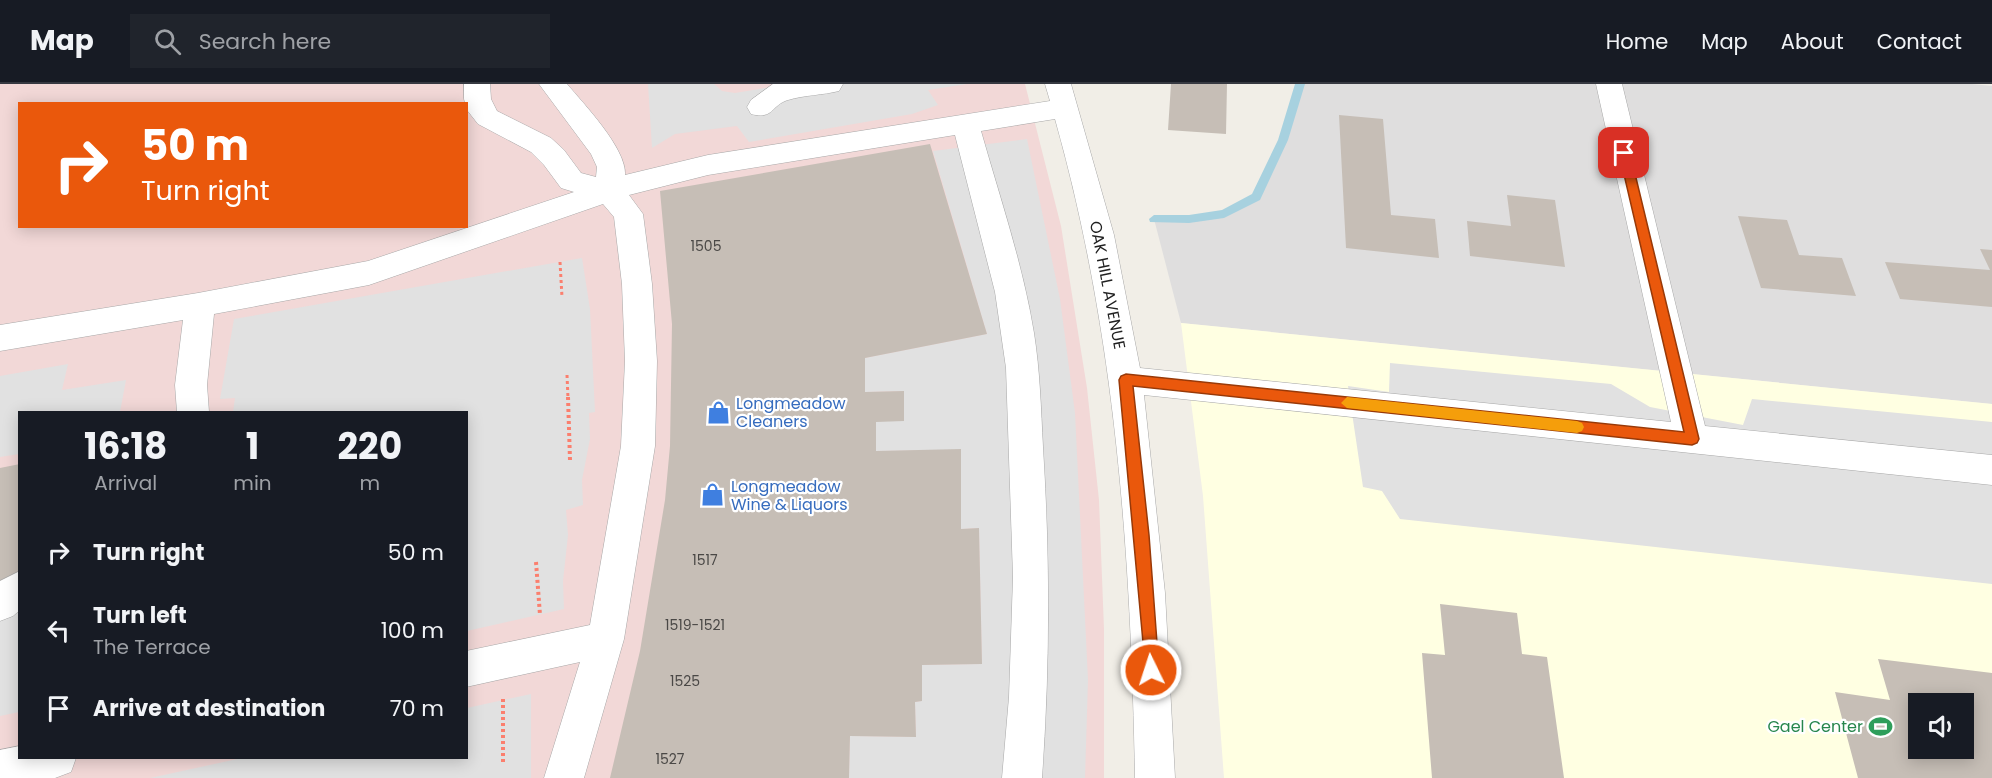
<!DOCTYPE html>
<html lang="en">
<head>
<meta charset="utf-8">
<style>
  :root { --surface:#171b24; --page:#20242c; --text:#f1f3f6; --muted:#9ea1a6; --line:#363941 }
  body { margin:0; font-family:Poppins,sans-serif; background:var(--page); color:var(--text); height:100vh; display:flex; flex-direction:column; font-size:22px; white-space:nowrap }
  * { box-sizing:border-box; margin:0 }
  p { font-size:20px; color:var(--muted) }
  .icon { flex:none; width:33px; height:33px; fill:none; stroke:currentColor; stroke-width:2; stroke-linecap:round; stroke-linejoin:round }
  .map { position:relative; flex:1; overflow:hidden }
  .sheet { position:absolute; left:18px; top:327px; width:450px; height:348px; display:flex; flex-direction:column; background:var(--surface); border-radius:0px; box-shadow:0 3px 15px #0003 }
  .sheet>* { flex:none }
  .banner { position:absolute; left:18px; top:18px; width:450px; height:126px; border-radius:0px; box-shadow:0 3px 15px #0003; background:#ea580c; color:#fff; overflow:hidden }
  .tools { position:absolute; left:1908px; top:609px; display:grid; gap:12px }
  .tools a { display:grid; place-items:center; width:66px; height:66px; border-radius:0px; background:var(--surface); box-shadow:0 3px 15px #0003; font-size:30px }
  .pin { position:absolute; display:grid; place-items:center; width:51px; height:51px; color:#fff; margin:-26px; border-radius:12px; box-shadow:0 3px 9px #0006 }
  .me { position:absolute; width:66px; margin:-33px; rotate:356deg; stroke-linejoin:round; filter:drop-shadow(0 0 4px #0008) }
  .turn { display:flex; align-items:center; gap:21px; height:126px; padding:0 24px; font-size:27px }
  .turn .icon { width:78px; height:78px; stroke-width:2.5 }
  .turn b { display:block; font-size:42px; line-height:51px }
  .eta { display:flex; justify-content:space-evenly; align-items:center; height:102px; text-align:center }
  .eta b { font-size:36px; font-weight:700; line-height:42px }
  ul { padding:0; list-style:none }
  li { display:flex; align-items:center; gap:18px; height:78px; padding:0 24px }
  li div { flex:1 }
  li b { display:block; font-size:22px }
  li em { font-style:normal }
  header { display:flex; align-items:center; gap:36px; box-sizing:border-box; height:84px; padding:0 30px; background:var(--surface); border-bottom:2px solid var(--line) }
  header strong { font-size:28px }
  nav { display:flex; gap:33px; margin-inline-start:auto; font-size:21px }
  .search { width:420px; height:54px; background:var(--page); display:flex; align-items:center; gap:15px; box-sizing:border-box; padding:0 21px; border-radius:0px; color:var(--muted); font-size:22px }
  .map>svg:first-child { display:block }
  .residential { fill:#dfdede }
  .commercial { fill:#f2d8d7; fill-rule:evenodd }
  .education { fill:#ffffe2; fill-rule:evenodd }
  .parking { fill:#e1e1e1 }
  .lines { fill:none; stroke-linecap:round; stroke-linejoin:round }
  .stream { fill:#a7d1df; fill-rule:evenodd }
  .building { fill:#c6beb6; fill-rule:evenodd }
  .minor-casing { stroke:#a8a8a8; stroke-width:1 }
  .path-far1 { stroke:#fb7f6e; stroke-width:3; stroke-dasharray:3 3; stroke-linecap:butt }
  .path { stroke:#fb7f6e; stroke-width:4; stroke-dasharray:3 3; stroke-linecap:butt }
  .minor { fill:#fff; fill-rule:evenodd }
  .route { fill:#ea580c; stroke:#983908; stroke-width:1.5 }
  .slow { fill:#f59e0b }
  .labels { text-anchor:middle; stroke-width:4.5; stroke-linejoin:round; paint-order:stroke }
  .number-label { font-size:14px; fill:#4a4846 }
  .street-label { font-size:16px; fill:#212121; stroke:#fff }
  .shop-label { font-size:16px; fill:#366cbe; stroke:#fff; text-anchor:start }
  .leisure-label { font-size:16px; fill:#27864d; stroke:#fff; text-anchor:end }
</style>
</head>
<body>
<header>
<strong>Map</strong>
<div class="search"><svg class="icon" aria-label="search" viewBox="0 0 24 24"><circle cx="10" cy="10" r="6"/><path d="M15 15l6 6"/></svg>Search here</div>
<nav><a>Home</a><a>Map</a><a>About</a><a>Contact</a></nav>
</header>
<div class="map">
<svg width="1992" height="694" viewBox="0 0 1992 694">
  <rect width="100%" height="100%" fill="#f1eee7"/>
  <path class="residential" d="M1300,0H1972L1992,2V320L1181,239L1154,135H1189L1224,130L1256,113L1283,56Z"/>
  <path class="commercial" d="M0,0H1025L1061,142L1087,304L1099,416L1104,545V694H0ZM20,20H466V142H20ZM20,328H466V674H20Z"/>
  <path class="education" d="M1181,239L1992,320V694H1224L1203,412ZM1918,620H1964V664H1918Z"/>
  <path class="parking" d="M648,0H714L722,7L735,9L790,0H967L928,6L938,21L912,30L749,58L737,42L675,50L652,64Z
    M1027,55L1060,215L1075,329L1088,596L1085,694H849L850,652L916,653L915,618L922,617V581L982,580L979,444L961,445V366L876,367V338L904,307L865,308V274L987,250L933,67Z
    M582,174L590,225L595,328L589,329L590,355L582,396L583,421L566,426L568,451L563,497L564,525L467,547L466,328H233L235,314L220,315L234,235Z
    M1390,279L1611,300L1650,323L1743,341L1752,315L1992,338V500L1400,435L1382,407L1363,403L1348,302L1389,308Z
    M68,280L62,306L126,296L120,328H20L19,370L0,373V292Z
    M19,487V628L0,632V504Z
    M531,610V694H150L242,674H466L467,624Z"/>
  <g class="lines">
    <path class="stream" d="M1295,0H1305L1288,56L1260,116L1224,134L1189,139L1150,138L1149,135L1154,131H1189L1222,126L1252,110L1278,56Z"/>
  </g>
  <path class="building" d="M1171,0H1227L1226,50L1168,46Z
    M1339,31L1383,35L1391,131L1435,135L1439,174L1346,164Z
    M930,60L987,250L865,274V308L904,307V337L876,338V367L961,365V445L979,444L982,580L922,581V617L915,618L916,653L850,652L849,694H610L640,567L665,416L670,362L672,240L660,107Z
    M1507,111L1555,116L1565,183L1470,172L1467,137L1511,142Z
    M1738,132L1787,136L1799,171L1842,174L1856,212L1761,204Z
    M1980,165L1992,166V223L1900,215L1885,178L1990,186Z
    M20,380V487L0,504V384Z
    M1440,520L1517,529L1522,570L1547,573L1564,694H1432L1422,569L1445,571Z
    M1878,575L1992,589V694H1858L1835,608L1890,616ZM1918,620H1964V664H1918Z"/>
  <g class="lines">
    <defs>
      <path id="minor" d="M464,0H490L491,15L497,27L551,54L564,66L581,89L596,93L597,83L591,70L539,0H567C583,19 627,65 625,91L708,71L1050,17L1045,0H1071L1114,151L1140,284L1671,338L1596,0H1622L1705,342L1992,371V401L1144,311L1165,509L1175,694H1135C1131,471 1116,251 1055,35L981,47C1000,114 1023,181 1034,249C1040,287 1041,325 1043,363C1050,473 1050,583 1042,694H1002L1009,613L1013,493L1006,284L995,208L955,51L708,91L629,111L643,130L652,200L657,277L655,362L624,555L584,694H544L580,578L466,603V567L590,541L621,362L625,277L622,200L614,133L603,120L369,201L214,230L207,301L209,328H177L175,301L183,236L0,267V241L198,209L368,177L574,108L561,104L544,81L531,68L478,40L467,26L464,15Z
        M773,0H843L839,7C823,11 805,11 788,16C771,21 774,36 751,30L747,23L751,16Z
        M20,487V526L13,532L0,537V497Z
        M20,662V674H76L71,688L55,694H0V666Z"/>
    </defs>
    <use href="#minor" class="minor-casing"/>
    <path class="path-far1" d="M560,178L562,213
      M567,291L568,314"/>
    <path class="path" d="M568,313L570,376
      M536,478L540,531
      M503,615V679"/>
    <use href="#minor" class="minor"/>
  </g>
  <path class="route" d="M1624,64L1630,69L1699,355L1697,359L1692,361L1133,302L1149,451L1159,586L1157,591L1151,593L1146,591L1119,296L1121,292L1126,290L1684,348L1619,69Z"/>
  <path class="slow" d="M1347,313L1577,337L1582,339L1584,343L1582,347L1577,349L1347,324L1341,319Z"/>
  <defs>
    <symbol id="shop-bare" viewBox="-9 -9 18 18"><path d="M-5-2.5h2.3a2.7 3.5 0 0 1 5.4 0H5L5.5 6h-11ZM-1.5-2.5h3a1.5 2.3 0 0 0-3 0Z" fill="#3f7fe0" stroke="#fff" stroke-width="2.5" paint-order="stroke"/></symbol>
    <symbol id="stadium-bare" viewBox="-9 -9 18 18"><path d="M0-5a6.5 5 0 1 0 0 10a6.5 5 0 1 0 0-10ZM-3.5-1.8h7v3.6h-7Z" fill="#2e9e5b" stroke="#fff" stroke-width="2.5" paint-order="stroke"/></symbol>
  </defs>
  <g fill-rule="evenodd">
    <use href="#shop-bare" x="702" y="312" width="33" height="33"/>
    <use href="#shop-bare" x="696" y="394" width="33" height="33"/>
    <use href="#stadium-bare" x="1864" y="626" width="33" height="33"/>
  </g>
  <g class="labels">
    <g class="number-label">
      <text x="706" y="167">1505</text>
      <text x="705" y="481">1517</text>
      <text x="695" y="546">1519-1521</text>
      <text x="685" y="602">1525</text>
      <text x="670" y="680">1527</text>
    </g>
    <g class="street-label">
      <text transform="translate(1108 201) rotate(79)" y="6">OAK HILL AVENUE</text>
    </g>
    <g class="shop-label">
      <text x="736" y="325">Longmeadow<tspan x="736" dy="18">Cleaners</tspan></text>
      <text x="731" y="408">Longmeadow<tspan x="731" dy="18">Wine &amp; Liquors</tspan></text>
    </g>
    <g class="leisure-label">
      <text x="1863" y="648">Gael Center</text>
    </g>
  </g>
</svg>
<div class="tools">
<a><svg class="icon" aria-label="sound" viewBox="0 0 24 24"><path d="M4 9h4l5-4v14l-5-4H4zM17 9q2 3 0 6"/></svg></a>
</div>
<div class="pin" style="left:1624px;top:69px;background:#d93025"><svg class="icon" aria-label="arrive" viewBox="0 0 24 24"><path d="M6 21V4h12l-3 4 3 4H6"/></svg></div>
<svg class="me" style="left:1151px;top:586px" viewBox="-20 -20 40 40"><circle r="17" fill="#ea580c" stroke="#fff" stroke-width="3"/><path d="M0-11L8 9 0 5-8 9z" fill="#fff"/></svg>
<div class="banner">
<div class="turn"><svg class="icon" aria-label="right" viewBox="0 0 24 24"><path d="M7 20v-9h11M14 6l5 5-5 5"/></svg><div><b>50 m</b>Turn right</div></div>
</div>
<section class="sheet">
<div class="eta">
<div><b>16:18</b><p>Arrival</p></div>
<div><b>1</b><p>min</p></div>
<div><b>220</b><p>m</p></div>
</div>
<ul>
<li><svg class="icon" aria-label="right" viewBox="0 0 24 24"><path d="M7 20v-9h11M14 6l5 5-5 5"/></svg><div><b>Turn right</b></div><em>50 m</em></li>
<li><svg class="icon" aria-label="left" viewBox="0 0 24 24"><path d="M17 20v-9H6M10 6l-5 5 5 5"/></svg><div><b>Turn left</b><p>The Terrace</p></div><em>100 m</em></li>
<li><svg class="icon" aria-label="arrive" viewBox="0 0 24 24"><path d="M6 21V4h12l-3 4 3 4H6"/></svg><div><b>Arrive at destination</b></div><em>70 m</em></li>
</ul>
</section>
</div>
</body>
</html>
